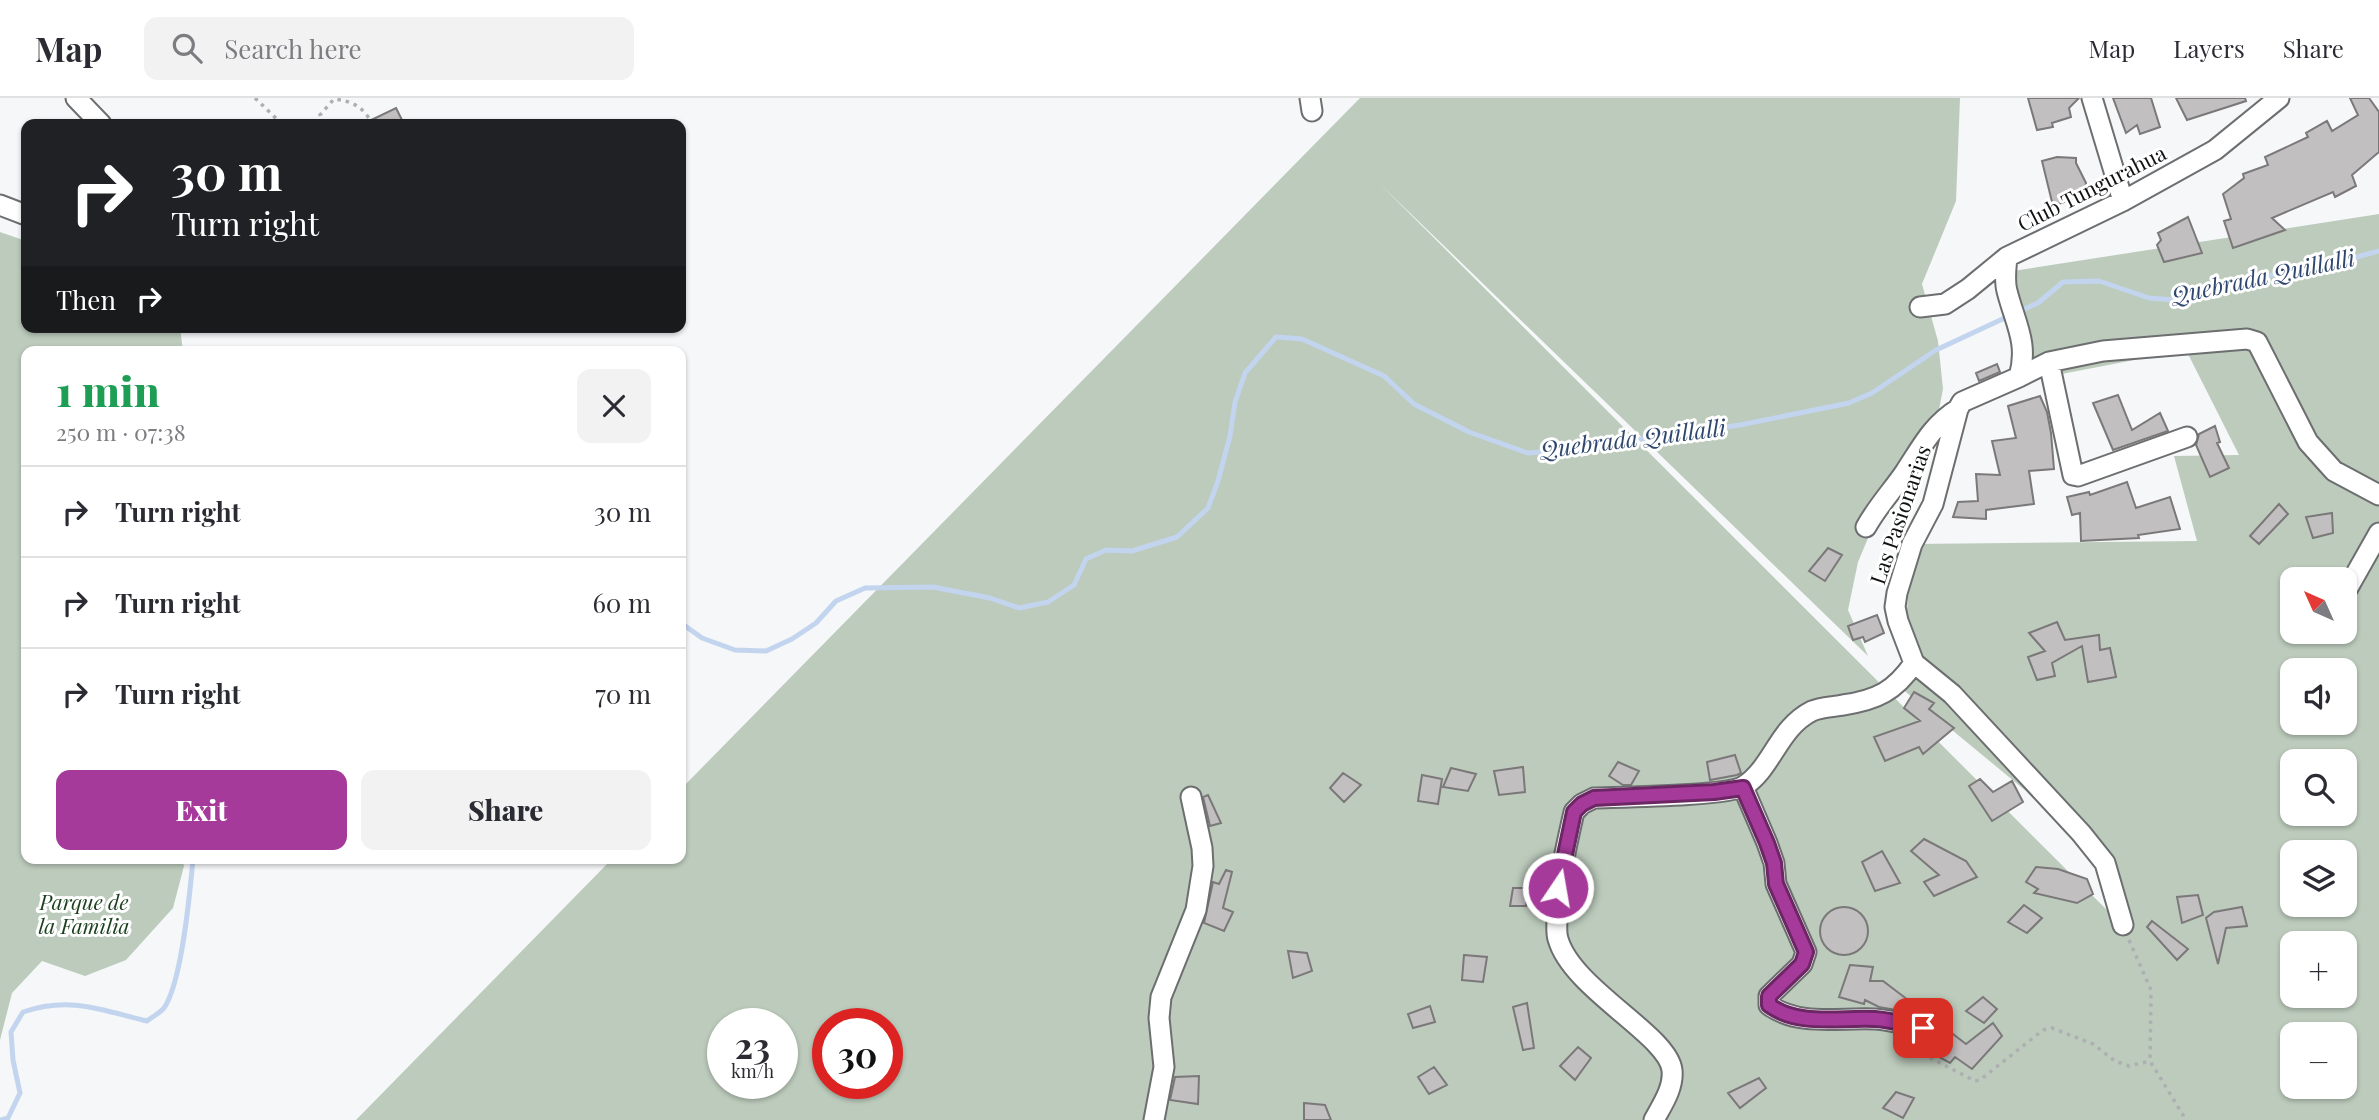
<!DOCTYPE html>
<html lang="en">
<head>
<meta charset="utf-8">
<style>
  :root { --surface:#fff; --page:#f2f2f3; --text:#2b2b33; --muted:#7c7c81; --line:#e1e1e2; --accent:#a63a9a }
  body { margin:0; font-family:"Playfair Display",serif; background:var(--page); color:var(--text); height:100vh; display:flex; flex-direction:column; font-size:26px; white-space:nowrap }
  * { box-sizing:border-box; margin:0 }
  p { font-size:23px; color:var(--muted) }
  .icon { flex:none; width:38px; height:38px; fill:none; stroke:currentColor; stroke-width:2; stroke-linecap:round; stroke-linejoin:round }
  .map { position:relative; flex:1; overflow:hidden }
  .sheet { position:absolute; left:21px; top:248px; width:665px; height:518px; display:flex; flex-direction:column; background:var(--surface); border-radius:14px; box-shadow:0 2px 5px #0004 }
  .sheet>* { flex:none }
  .hud { position:absolute; left:21px; top:21px; width:665px; height:214px; border-radius:14px; box-shadow:0 2px 5px #0004; background:#202124; color:#fff; overflow:hidden }
  .needle { width:46px; rotate:315deg }
  .tools { position:absolute; left:2280px; top:469px; display:grid; gap:14px }
  .tools a { display:grid; place-items:center; width:77px; height:77px; border-radius:14px; background:var(--surface); box-shadow:0 2px 5px #0004; font-size:35px }
  .speed { position:absolute; left:707px; top:910px; display:flex; gap:14px; font-size:35px; font-weight:700; text-align:center }
  .speed>* { display:grid; place-content:center; width:91px; height:91px; border-radius:50%; background:var(--surface); box-shadow:0 2px 5px #0004; line-height:1 }
  .speed small { font-size:18px; font-weight:400 }
  .speed .limit { border:10px solid #d22; background:#fff; color:#111 }
  .pin { position:absolute; display:grid; place-items:center; width:60px; height:60px; color:#fff; margin:-30px; border-radius:14px; box-shadow:0 4px 10px #0006 }
  .me { position:absolute; width:77px; margin:-38px; rotate:12deg; stroke-linejoin:round; filter:drop-shadow(0 0 5px #0008) }
  .turn { display:flex; align-items:center; gap:24px; height:147px; padding:0 35px; font-size:32px }
  .turn .icon { width:91px; height:91px; stroke-width:2.5 }
  .turn b { display:block; font-size:49px; line-height:60px }
  .then { display:flex; align-items:center; height:66px; padding:0 35px; background:#0003; gap:14px; font-size:26px }
  .round { display:grid; place-items:center; flex:none; width:74px; height:74px; border-radius:14px; background:var(--page) }
  .head { display:flex; align-items:center; justify-content:space-between; height:119px; padding:0 35px }
  h1 { font-size:42px; font-weight:800; line-height:52px; color:#1e9e55 }
  .action { display:flex; gap:14px; margin-top:auto; padding:14px 35px }
  .action a { flex:1; height:80px; border-radius:14px; background:var(--accent); color:#fff; font-size:28px; font-weight:800; line-height:80px; text-align:center }
  .action a+a { background:var(--page); color:var(--text) }
  ul { padding:0; list-style:none }
  li { display:flex; align-items:center; gap:21px; height:91px; padding:0 35px; border-top:2px solid var(--line) }
  li div { flex:1 }
  li b { display:block; font-size:26px }
  li em { font-style:normal }
  header { display:flex; align-items:center; gap:42px; box-sizing:border-box; height:98px; padding:0 35px; background:var(--surface); border-bottom:2px solid var(--line) }
  header strong { font-size:33px }
  nav { display:flex; gap:38px; margin-inline-start:auto; font-size:24px }
  .search { width:490px; height:63px; background:var(--page); display:flex; align-items:center; gap:18px; box-sizing:border-box; padding:0 24px; border-radius:14px; color:var(--muted); font-size:26px }
  .map>svg:first-child { display:block }
  .green { fill:#bccbbc; fill-rule:evenodd }
  .lines { fill:none; stroke-linecap:round; stroke-linejoin:round }
  .stream { stroke:#c3d4ef; stroke-width:5 }
  .building { fill:#c2bfc0; stroke:#7b7879; stroke-width:2 }
  .minor-casing { stroke:#6c6e6f; stroke-width:23 }
  .path { stroke:#aeafb1; stroke-width:3.5; stroke-dasharray:3.5 5; stroke-linecap:butt }
  .minor { stroke:#fff; stroke-width:19 }
  .route-casing { stroke:#6c2664; stroke-width:18 }
  .route { stroke:#a63a9a; stroke-width:12 }
  .labels { text-anchor:middle; stroke-width:6; stroke-linejoin:round; paint-order:stroke }
  .street-label { font-size:21px; fill:#111212; stroke:#fff }
  .park-label { font-size:21px; font-style:italic; fill:#1b3f1d; stroke:#fff }
  .water-label { font-size:23px; font-style:italic; fill:#2f476e; stroke:#fff }
</style>
</head>
<body>
<header>
<strong>Map</strong>
<div class="search"><svg class="icon" aria-label="search" viewBox="0 0 24 24"><circle cx="10" cy="10" r="6"/><path d="M15 15l6 6"/></svg>Search here</div>
<nav><a>Map</a><a>Layers</a><a>Share</a></nav>
</header>
<div class="map">
<svg width="2379" height="1022" viewBox="0 0 2379 1022">
  <rect width="100%" height="100%" fill="#f5f7f9"/>
  <path class="green" d="M1360,0H1960L1956,103L1922,186L1938,243L1943,291L1936,327L1882,407L1858,464L1848,512L1868,558L1379,85L2130,835L2113,786L2026,693L1901,590L1912,446L2197,443L2174,358L2239,357L2186,252L2046,279L2012,231L1994,176L2379,116V1022H356L612,761H681V691ZM2292,481H2345V534H2292ZM2292,572H2345V625H2292ZM2292,663H2345V716H2292ZM2292,754H2345V807H2292ZM2292,845H2345V898H2292ZM723,926H782V985H723ZM828,926H887V985H828ZM2292,936H2345V989H2292Z
    M0,134L26,143V229H180L183,254H26V761H182L184,768L173,810L126,862L85,878L42,863L12,895L0,942Z"/>
  <g class="lines">
    <path class="stream" d="M2018,214L2038,205L2063,184L2099,183L2149,200L2175,202L2202,196L2218,186L2316,170L2379,153
      M681,525L702,540L735,552L766,553L792,541L816,525L836,503L865,490L933,489L990,500L1019,510L1048,504L1074,487L1086,461L1106,452L1132,453L1177,439L1208,410L1218,383L1230,338L1235,304L1245,275L1276,239L1302,241L1384,278L1414,306L1469,334L1528,355L1565,352L1740,327L1849,305L1872,295L1936,252L2009,218
      M1,1022L8,1020L20,995L13,962L11,934L23,914C70,898 101,912 147,923C152,919 160,915 164,910C182,884 190,794 193,761"/>
  </g>
  <path class="building" d="M2028,0H2079L2069,10L2071,19L2052,25L2053,29L2037,32Z
    M2113,0H2151L2160,29L2140,36L2137,27L2126,35Z
    M2176,0H2245L2246,3L2187,22Z
    M2350,0H2369L2379,14V54L2352,77L2356,88L2335,99L2333,94L2272,120L2285,132L2233,150L2224,123L2231,121L2223,96L2244,80L2243,76L2268,67L2265,59L2308,39L2306,35L2327,23L2332,33L2358,17Z
    M396,10L404,26H363Z
    M2057,59L2076,60V65L2086,85L2085,92L2084,97L2053,108L2042,63Z
    M2188,119L2202,155L2164,164L2157,147L2161,142L2158,135Z
    M1997,266L2000,274L1979,283L1976,275Z
    M2118,297L2132,332L2160,315L2168,333L2113,352L2093,305Z
    M2040,298L2047,314L2051,335L2054,371L2029,373L2034,406L1986,412V421L1953,419L1958,404L1978,403L1976,376L2000,377L1992,343L2016,340L2008,308Z
    M2215,328L2220,344L2217,345L2229,370L2210,379L2196,347L2199,336Z
    M2127,384L2136,410L2170,399L2180,431L2138,437L2139,440L2081,443L2080,415L2072,417L2067,399L2089,394L2090,397Z
    M2279,406L2288,416L2259,446L2250,438Z
    M2332,415L2333,435L2313,440L2306,419Z
    M1828,450L1842,457L1825,483L1809,473Z
    M1877,517L1884,535L1865,544L1863,539L1853,542L1848,528Z
    M2057,524L2065,542L2099,537L2100,552L2110,550L2116,579L2088,584L2082,548L2052,565L2055,578L2037,582L2028,559L2045,553L2029,535Z
    M1914,594L1934,605L1929,611L1954,630L1923,656L1919,649L1885,663L1874,639L1920,623L1904,610Z
    M1735,657L1741,675L1737,677L1710,682L1707,664Z
    M1618,664L1639,673L1631,687H1623L1609,678Z
    M1523,669L1525,694L1499,697L1494,673Z
    M1451,670L1476,676L1468,693L1443,689Z
    M1343,675L1361,687L1344,704L1330,690Z
    M1422,677L1442,681L1438,706L1418,703Z
    M1980,681L1993,694L2012,683L2023,704L1992,723L1969,688Z
    M1208,697L1221,725L1210,728L1203,699Z
    M1924,741L1966,763L1977,779L1934,798L1924,784L1939,777L1911,753Z
    M1882,753L1900,785L1875,793L1862,764Z
    M2036,769L2058,771L2087,781L2093,796L2077,805L2034,795L2038,791L2026,784Z
    M1226,772L1232,774L1223,810L1233,814L1224,833L1204,825L1213,784L1219,786Z
    M1513,790H1527L1526,808H1510Z
    M2198,797L2203,817L2182,825L2177,799Z
    M2024,807L2042,820L2027,835L2008,824Z
    M2242,809L2247,828L2226,830L2218,866L2206,820L2214,814Z
    M1820 833a24 24 0 1 1 48 0a24 24 0 1 1-48 0Z
    M2152,823L2188,851L2177,862L2147,829Z
    M1288,853L1307,855L1312,873L1293,880Z
    M1464,857L1487,859L1483,884L1462,882Z
    M1850,867L1873,869L1870,883H1883L1916,908L1913,915L1879,909L1865,902L1864,906L1839,899Z
    M1983,899L1997,911L1984,925L1966,913Z
    M1527,905L1534,950L1523,952L1513,909Z
    M1430,908L1435,924L1413,930L1408,916Z
    M1993,925L2002,938L1972,971L1955,959L1950,965L1928,953L1945,930L1966,946Z
    M1578,949L1591,960L1575,982L1560,968Z
    M1434,969L1447,987L1429,996L1418,979Z
    M1199,978L1198,1006L1170,1002L1175,979Z
    M1759,980L1766,990L1740,1010L1728,995Z
    M1896,994L1914,1000L1903,1020L1883,1010Z
    M1304,1005L1325,1007L1331,1022H1304Z"/>
  <g class="lines">
    <defs>
      <path id="minor" d="M76,0L101,26
        M1310,0L1312,13
        M2092,0L2123,103
        M0,107L26,117
        M2007,159C2006,170 2004,182 2007,193C2015,225 2029,245 2019,279L1962,304L1958,311L1933,406L1912,446L1897,495L1895,509L1898,523L1914,565L1952,596L2081,735L2105,765L2123,827
        M1920,209L1945,206L1968,191L2007,159L2123,103L2215,52L2279,0
        M2049,264L2073,377L2078,378L2187,339
        M2019,279L2049,264L2103,253L2247,241L2257,244L2308,344L2334,373L2379,397
        M1866,429C1877,409 1892,393 1905,374C1921,350 1932,327 1958,311
        M2345,495L2379,435
        M1743,689L1767,745L1774,765L1776,786L1806,854L1802,866L1769,898V907C1799,929 1841,919 1875,921C1891,922 1908,927 1923,930
        M1154,1022L1164,969L1159,920L1161,899L1196,812L1203,768L1202,750L1191,699
        M1654,1022C1662,1007 1674,990 1672,972C1668,937 1572,891 1558,841C1556,835 1557,827 1557,820C1558,784 1566,749 1574,714L1582,706L1594,700C1619,699 1729,698 1744,688C1773,669 1778,630 1812,613C1821,609 1833,609 1843,607C1877,602 1895,593 1914,565"/>
    </defs>
    <use href="#minor" class="minor-casing"/>
    <path class="path" d="M255,0L282,26
      M323,26L320,17L334,1C352,3 364,9 372,26
      M2129,842L2151,892L2150,963L2183,1017L2184,1022
      M1922,946L1925,957L1975,983L1980,982L2043,932L2052,930L2093,946L2115,963L2129,968L2150,963"/>
    <use href="#minor" class="minor"/>
  </g>
  <g class="lines">
    <defs>
      <path id="route" d="M1558,790L1574,714L1582,706L1594,700L1714,694L1743,690L1767,745L1774,765L1776,786L1806,854L1802,866L1769,898V907C1799,929 1841,919 1875,921C1891,922 1908,927 1923,930"/>
    </defs>
    <use href="#route" class="route-casing"/>
    <use href="#route" class="route"/>
  </g>
  <g class="labels">
    <g class="street-label">
      <text transform="translate(2092 91) rotate(-27)" y="7">Club Tungurahua</text>
      <text transform="translate(1901 417) rotate(-71)" y="7">Las Pasionarias</text>
    </g>
    <g class="park-label">
      <text x="84" y="812">Parque de<tspan x="84" dy="24">la Familia</tspan></text>
    </g>
    <g class="water-label">
      <text transform="translate(2263 179) rotate(-12)" y="8">Quebrada Quillalli</text>
      <text transform="translate(1633 341) rotate(-7)" y="8">Quebrada Quillalli</text>
    </g>
  </g>
</svg>
<div class="tools">
<a><svg class="needle" viewBox="-14 -14 28 28"><path d="M0-13l5 13h-10z" fill="#e53935"/><path d="M0 13l5-13h-10z" fill="#7c7c81"/></svg></a>
<a><svg class="icon" aria-label="sound" viewBox="0 0 24 24"><path d="M4 9h4l5-4v14l-5-4H4zM17 9q2 3 0 6"/></svg></a>
<a><svg class="icon" aria-label="search" viewBox="0 0 24 24"><circle cx="10" cy="10" r="6"/><path d="M15 15l6 6"/></svg></a>
<a><svg class="icon" aria-label="layers" viewBox="0 0 24 24"><path d="M12 4l9 5-9 5-9-5zM3 14l9 5 9-5"/></svg></a>
<a>+</a>
<a>−</a>
</div>
<div class="speed"><div>23<small>km/h</small></div><div class="limit">30</div></div>
<div class="pin" style="left:1923px;top:930px;background:#d93025"><svg class="icon" aria-label="arrive" viewBox="0 0 24 24"><path d="M6 21V4h12l-3 4 3 4H6"/></svg></div>
<svg class="me" style="left:1558px;top:790px" viewBox="-20 -20 40 40"><circle r="17" fill="#a63a9a" stroke="#fff" stroke-width="3"/><path d="M0-11L8 9 0 5-8 9z" fill="#fff"/></svg>
<div class="hud">
<div class="turn"><svg class="icon" aria-label="right" viewBox="0 0 24 24"><path d="M7 20v-9h11M14 6l5 5-5 5"/></svg><div><b>30 m</b>Turn right</div></div>
<div class="then">Then<svg class="icon" aria-label="right" viewBox="0 0 24 24"><path d="M7 20v-9h11M14 6l5 5-5 5"/></svg></div>
</div>
<section class="sheet">
<div class="head"><div><h1>1 min</h1><p>250 m · 07:38</p></div><a class="round"><svg class="icon" aria-label="close" viewBox="0 0 24 24"><path d="M6 6l12 12M18 6L6 18"/></svg></a></div>
<ul>
<li><svg class="icon" aria-label="right" viewBox="0 0 24 24"><path d="M7 20v-9h11M14 6l5 5-5 5"/></svg><div><b>Turn right</b></div><em>30 m</em></li>
<li><svg class="icon" aria-label="right" viewBox="0 0 24 24"><path d="M7 20v-9h11M14 6l5 5-5 5"/></svg><div><b>Turn right</b></div><em>60 m</em></li>
<li><svg class="icon" aria-label="right" viewBox="0 0 24 24"><path d="M7 20v-9h11M14 6l5 5-5 5"/></svg><div><b>Turn right</b></div><em>70 m</em></li>
</ul>
<div class="action"><a>Exit</a><a>Share</a></div>
</section>
</div>
</body>
</html>
